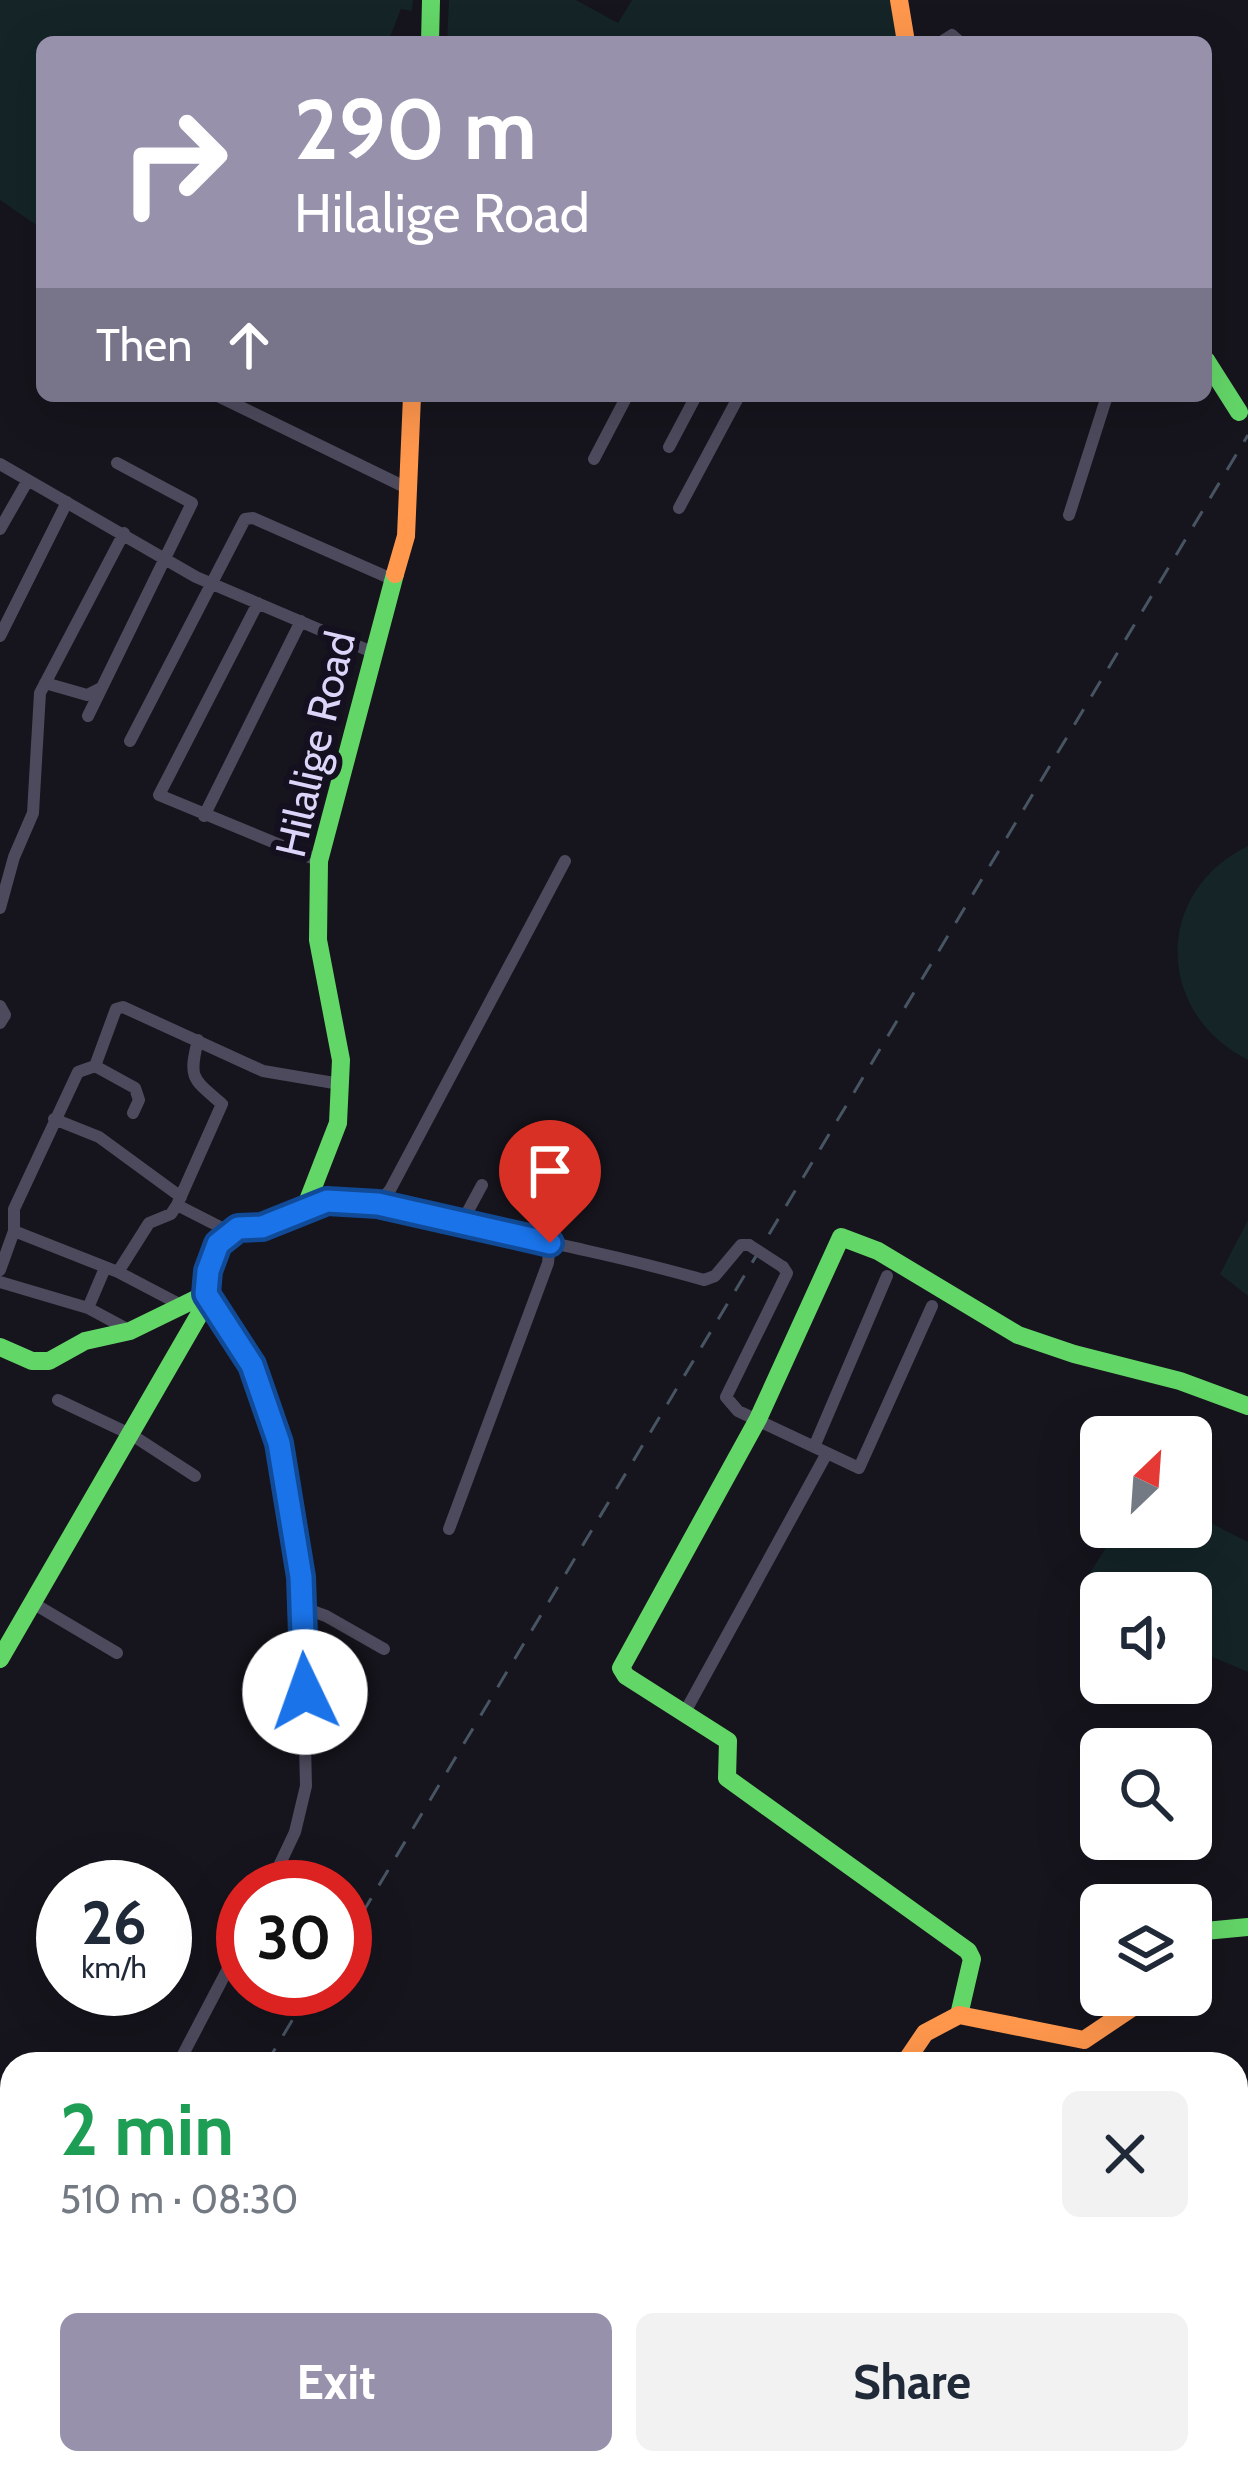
<!DOCTYPE html>
<html lang="en">
<head>
<meta charset="utf-8">
<style>
  :root { --surface:#fff; --page:#f2f2f3; --text:#1f2937; --muted:#747a83; --accent:#9791ac }
  body { margin:0; font-family:Cabin,sans-serif; background:var(--page); color:var(--text); height:100vh; display:flex; flex-direction:column; font-size:45px; white-space:nowrap }
  * { box-sizing:border-box; margin:0 }
  p { font-size:39px; color:var(--muted) }
  .icon { flex:none; width:66px; height:66px; fill:none; stroke:currentColor; stroke-width:2; stroke-linecap:round; stroke-linejoin:round }
  .map { position:relative; flex:1; overflow:hidden }
  .sheet { position:absolute; left:0px; top:2052px; width:1248px; height:423px; display:flex; flex-direction:column; background:var(--surface); border-radius:36px 36px 0 0; box-shadow:0 12px 48px #0002 }
  .sheet>* { flex:none }
  .banner { position:absolute; left:36px; top:36px; width:1176px; height:366px; border-radius:18px; box-shadow:0 12px 48px #0002; background:#9791ac; color:#fff; overflow:hidden }
  .needle { width:78px; rotate:25deg }
  .tools { position:absolute; left:1080px; top:1416px; display:grid; gap:24px }
  .tools a { display:grid; place-items:center; width:132px; height:132px; border-radius:18px; background:var(--surface); box-shadow:0 12px 48px #0002; font-size:60px }
  .speed { position:absolute; left:36px; top:1860px; display:flex; gap:24px; font-size:60px; font-weight:700; text-align:center }
  .speed>* { display:grid; place-content:center; width:156px; height:156px; border-radius:50%; background:var(--surface); box-shadow:0 12px 48px #0002; line-height:1 }
  .speed small { font-size:30px; font-weight:400 }
  .speed .limit { border:18px solid #d22; background:#fff; color:#111 }
  .pin { position:absolute; display:grid; place-items:center; width:102px; height:102px; color:#fff; margin:-123px -51px; border-radius:50% 50% 50% 0; rotate:-45deg; box-shadow:0 0 12px #0007 }
  .pin .icon { rotate:45deg }
  .me { position:absolute; width:132px; margin:-66px; rotate:357deg; stroke-linejoin:round; filter:drop-shadow(0 0 9px #0008) }
  .turn { display:flex; align-items:center; gap:42px; height:252px; padding:0 60px; font-size:54px }
  .turn .icon { width:156px; height:156px; stroke-width:2.5 }
  .turn b { display:block; font-size:84px; line-height:102px }
  .then { display:flex; align-items:center; height:114px; padding:0 60px; background:#0003; gap:24px; font-size:45px }
  .round { display:grid; place-items:center; flex:none; width:126px; height:126px; border-radius:18px; background:var(--page) }
  .overview { display:flex; align-items:center; justify-content:space-between; height:204px; padding:0 60px }
  h1 { font-size:72px; font-weight:700; line-height:90px; color:#1e9e55 }
  .primary-button { display:flex; gap:24px; margin-top:auto; padding:24px 60px }
  .primary-button a { flex:1; height:138px; border-radius:18px; background:var(--accent); color:#fff; font-size:48px; font-weight:700; line-height:138px; text-align:center }
  .primary-button a+a { background:var(--page); color:var(--text) }
  .map>svg:first-child { display:block }
  .green { fill:#142427 }
  .lines { fill:none; stroke-linecap:round; stroke-linejoin:round }
  .street { stroke:#4c4a5c; stroke-width:12 }
  .fast { stroke:#63d668; stroke-width:18 }
  .slow { stroke:#ff974d; stroke-width:18 }
  .rail { stroke:#475563; stroke-width:3; stroke-dasharray:18 15; stroke-linecap:butt }
  .street-bridge { stroke:#4c4a5c; stroke-width:12 }
  .route-casing { stroke:#114b97; stroke-width:30 }
  .route { stroke:#1a73e8; stroke-width:21 }
  .labels { text-anchor:middle; stroke-width:12; stroke-linejoin:round; paint-order:stroke }
  .street-label { font-size:42px; fill:#ddd5f9; stroke:#151020 }
</style>
</head>
<body>
<div class="map">
<svg width="1248" height="2473" viewBox="0 0 1248 2473">
  <rect width="100%" height="100%" fill="#16141c"/>
  <path class="green" d="M0,0H413L412,11L401,9L388,42H42V229L0,200Z
    M449,0H576L618,23L632,0H891L897,42H447Z
    M1248,846V1060C1155,1013 1153,892 1248,846Z
    M1248,1220V1296L1220,1274Z
    M1191,1513L1248,1542V1672L1191,1648V1593H1101V1601L1081,1587L1119,1527H1191Z
    M1248,2196V2473H839L852,2463H1236V2197Z"/>
  <g class="lines">
    <path class="street" d="M941,42L952,35L960,42
      M218,396L409,489
      M669,447L696,396
      M594,459L627,396
      M0,464L196,577L372,652
      M679,508L739,396
      M1069,515L1107,396
      M0,529L28,480
      M258,603L159,795L319,861
      M0,636L67,502
      M45,683L87,695L101,688
      M88,716L192,503L117,463
      M130,741L245,519L253,518L394,580
      M204,816L301,621
      M0,908L14,857L33,813L40,693L124,533
      M0,1006L5,1015L0,1023
      M95,1066L135,1088L139,1100L133,1113
      M54,1119L99,1137L181,1197
      M378,1204L390,1190L565,861
      M177,1205L230,1232
      M305,1208C359,1190 416,1215 469,1226C548,1242 627,1258 704,1280L715,1276L741,1245H749
      M461,1224L482,1185
      M14,1231L118,1272L181,1305
      M783,1267L787,1273L726,1397L738,1411L859,1468L932,1306
      M0,1270L14,1231V1209L78,1072L95,1066L116,1009L123,1007L263,1071L340,1084
      M118,1272L149,1223L171,1214L177,1205L222,1104C193,1079 188,1079 198,1040
      M0,1282L88,1308L105,1268
      M206,1295L252,1365L279,1443L301,1577L306,1786L295,1832L269,1887
      M88,1308L129,1330
      M58,1400L132,1435L195,1476
      M814,1447L887,1276
      M449,1529L548,1263L550,1242
      M31,1602L117,1653
      M301,1607L326,1616L384,1649
      M685,1712L827,1453
      M178,2064L243,1940
      M0,2445L12,2423"/>
    <path class="fast" d="M430,42L431,0
      M1206,360L1239,412
      M0,1347L32,1361H49L85,1341L130,1331L206,1294
      M0,1659L203,1308L208,1271L218,1243L238,1228L262,1227L305,1208L338,1123L341,1060L318,940L319,861L395,574
      M1191,1949L1205,1931L1248,1927
      M959,2015L972,1959L968,1951L727,1778L728,1741L626,1676L621,1668L758,1419L841,1237L878,1251L1018,1335L1074,1354L1180,1381L1248,1406"/>
    <path class="slow" d="M899,0L906,42
      M395,574L406,536L412,396
      M904,2064L925,2033L959,2015L1084,2040L1151,1995
      M387,2473L399,2463"/>
    <path class="rail" d="M345,1942L1248,435
      M266,2064L311,1989
      M22,2473L28,2463"/>
    <path class="street-bridge" d="M749,1245L783,1267"/>
  </g>
  <g class="lines">
    <defs>
      <path id="route" d="M305,1692L301,1577L279,1443L252,1365L206,1294L208,1271L218,1244L238,1228L262,1227L327,1201L378,1204L550,1243"/>
    </defs>
    <use href="#route" class="route-casing"/>
    <use href="#route" class="route"/>
  </g>
  <g class="labels">
    <g class="street-label">
      <text transform="translate(315 744) rotate(-77)" y="15">Hilalige Road</text>
    </g>
  </g>
</svg>
<div class="tools">
<a><svg class="needle" viewBox="-14 -14 28 28"><path d="M0-13l5 13h-10z" fill="#e53935"/><path d="M0 13l5-13h-10z" fill="#747a83"/></svg></a>
<a><svg class="icon" aria-label="sound" viewBox="0 0 24 24"><path d="M4 9h4l5-4v14l-5-4H4zM17 9q2 3 0 6"/></svg></a>
<a><svg class="icon" aria-label="search" viewBox="0 0 24 24"><circle cx="10" cy="10" r="6"/><path d="M15 15l6 6"/></svg></a>
<a><svg class="icon" aria-label="layers" viewBox="0 0 24 24"><path d="M12 4l9 5-9 5-9-5zM3 14l9 5 9-5"/></svg></a>
</div>
<div class="speed"><div>26<small>km/h</small></div><div class="limit">30</div></div>
<div class="pin" style="left:550px;top:1243px;background:#d93025"><svg class="icon" aria-label="arrive" viewBox="0 0 24 24"><path d="M6 21V4h12l-3 4 3 4H6"/></svg></div>
<svg class="me" style="left:305px;top:1692px" viewBox="-20 -20 40 40"><circle r="19" fill="#fff"/><path d="M0-13L10 11 0 6-10 11z" fill="#1a73e8"/></svg>
<div class="banner">
<div class="turn"><svg class="icon" aria-label="right" viewBox="0 0 24 24"><path d="M7 20v-9h11M14 6l5 5-5 5"/></svg><div><b>290 m</b>Hilalige Road</div></div>
<div class="then">Then<svg class="icon" aria-label="ahead" viewBox="0 0 24 24"><path d="M12 20V5M6 11l6-6 6 6"/></svg></div>
</div>
<section class="sheet">
<div class="overview"><div><h1>2 min</h1><p>510 m · 08:30</p></div><a class="round"><svg class="icon" aria-label="close" viewBox="0 0 24 24"><path d="M6 6l12 12M18 6L6 18"/></svg></a></div>
<div class="primary-button"><a>Exit</a><a>Share</a></div>
</section>
</div>
</body>
</html>
